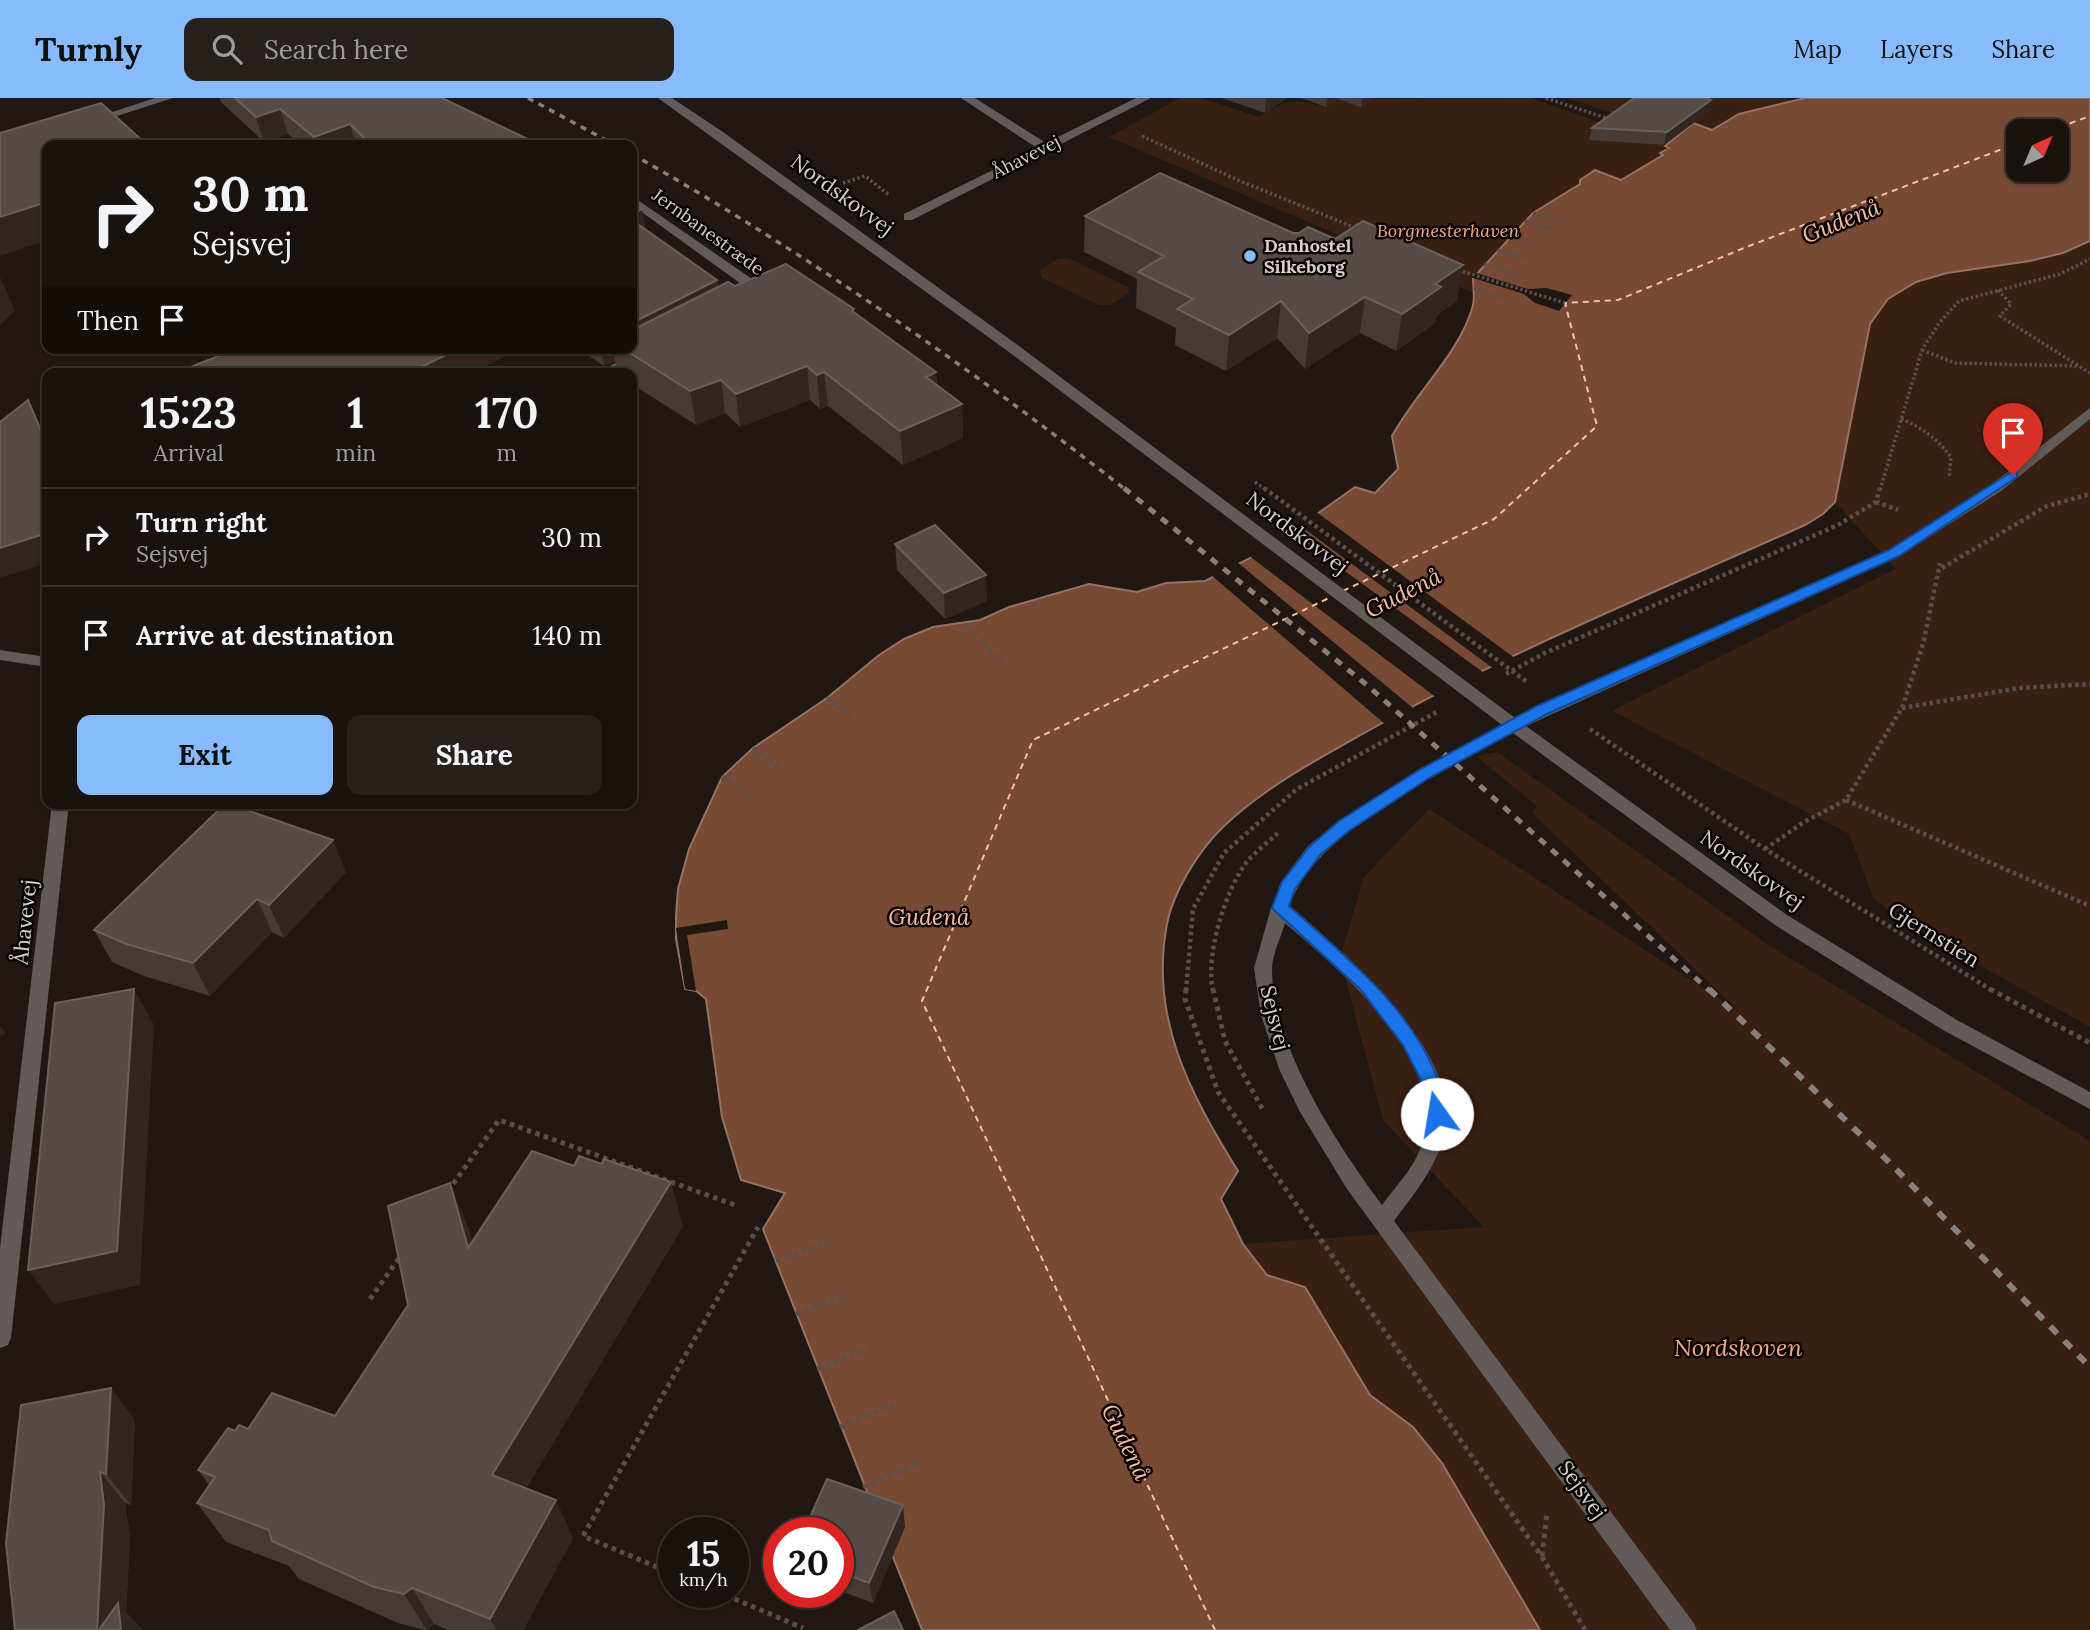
<!DOCTYPE html>
<html lang="en">
<head>
<meta charset="utf-8">
<style>
  :root { --surface:#1a120e; --page:#27201c; --text:#f1f3f6; --muted:#9f9e9e; --line:#38322e; --accent:#88bbfc }
  body { margin:0; font-family:Lora,serif; background:var(--page); color:var(--text); height:100vh; display:flex; flex-direction:column; font-size:26px; white-space:nowrap }
  * { box-sizing:border-box; margin:0 }
  p { font-size:23px; color:var(--muted) }
  .icon { flex:none; width:38px; height:38px; fill:none; stroke:currentColor; stroke-width:2; stroke-linecap:round; stroke-linejoin:round }
  .map { position:relative; flex:1; overflow:hidden }
  .side { position:absolute; left:42px; top:270px; width:595px; height:441px; display:flex; flex-direction:column; background:var(--surface); border-radius:14px; box-shadow:0 2px 5px #0004,0 0 0 2px var(--line) }
  .side>* { flex:none }
  .top-card { position:absolute; left:42px; top:42px; width:595px; height:214px; border-radius:14px; box-shadow:0 2px 5px #0004,0 0 0 2px var(--line); background:#1a120e; color:var(--text); overflow:hidden }
  .needle { width:46px; rotate:44deg }
  .controls { position:absolute; left:2006px; top:21px; display:grid; gap:14px }
  .controls a { display:grid; place-items:center; width:63px; height:63px; border-radius:14px; background:var(--surface); box-shadow:0 2px 5px #0004,0 0 0 2px var(--line); font-size:35px }
  .speed { position:absolute; left:658px; top:1419px; display:flex; gap:14px; font-size:35px; font-weight:700; text-align:center }
  .speed>* { display:grid; place-content:center; width:91px; height:91px; border-radius:50%; background:var(--surface); box-shadow:0 2px 5px #0004,0 0 0 2px var(--line); line-height:1 }
  .speed small { font-size:18px; font-weight:400 }
  .speed .limit { border:10px solid #d22; background:#fff; color:#111 }
  .pin { position:absolute; display:grid; place-items:center; width:60px; height:60px; color:#fff; margin:-72px -30px; border-radius:50% 50% 50% 0; rotate:-45deg; box-shadow:0 0 7px #0007 }
  .pin .icon { rotate:45deg }
  .me { position:absolute; width:77px; margin:-38px; rotate:347deg; stroke-linejoin:round; filter:drop-shadow(0 0 5px #0008) }
  .turn { display:flex; align-items:center; gap:24px; height:147px; padding:0 35px; font-size:32px }
  .turn .icon { width:91px; height:91px; stroke-width:2.5 }
  .turn b { display:block; font-size:49px; line-height:60px }
  .then { display:flex; align-items:center; height:66px; padding:0 35px; background:#0003; gap:14px; font-size:26px }
  .eta { display:flex; justify-content:space-evenly; align-items:center; height:119px; text-align:center }
  .eta b { font-size:42px; font-weight:700; line-height:49px }
  .action { display:flex; gap:14px; margin-top:auto; padding:14px 35px }
  .action a { flex:1; height:80px; border-radius:14px; background:var(--accent); color:#111; font-size:28px; font-weight:700; line-height:80px; text-align:center }
  .action a+a { background:var(--page); color:var(--text) }
  ul { padding:0; list-style:none }
  li { display:flex; align-items:center; gap:21px; height:98px; padding:0 35px; border-top:2px solid var(--line) }
  li div { flex:1 }
  li b { display:block; font-size:26px }
  li em { font-style:normal }
  header { display:flex; align-items:center; gap:42px; box-sizing:border-box; height:98px; padding:0 35px; background:var(--accent); color:#111 }
  header strong { font-size:33px }
  nav { display:flex; gap:38px; margin-inline-start:auto; font-size:24px }
  .search { width:490px; height:63px; background:var(--page); display:flex; align-items:center; gap:18px; box-sizing:border-box; padding:0 24px; border-radius:14px; color:var(--muted); font-size:26px }
  .map>svg:first-child { display:block }
  .green { fill:#3a1f13 }
  .water { fill:#784a35; stroke:#957263; stroke-width:2; fill-rule:evenodd }
  .pier { fill:#221813 }
  .lines { fill:none; stroke-linecap:round; stroke-linejoin:round }
  .ferry { stroke:#fcbea3; stroke-width:2; stroke-dasharray:6 5; stroke-linecap:butt }
  .path-far2 { stroke:#594f4b; stroke-width:3.5; stroke-dasharray:2.5 2.5; stroke-linecap:butt }
  .path-far1 { stroke:#594f4b; stroke-width:4.5; stroke-dasharray:3.5 3.5; stroke-linecap:butt }
  .path { stroke:#594f4b; stroke-width:5; stroke-dasharray:4.5 4.5; stroke-linecap:butt }
  .minor { fill:#615c59; fill-rule:evenodd }
  .rail-far2 { stroke:#89807c; stroke-width:3.5; stroke-dasharray:6 6; stroke-linecap:butt }
  .rail-far1 { stroke:#89807c; stroke-width:5; stroke-dasharray:8 8; stroke-linecap:butt }
  .rail { stroke:#89807c; stroke-width:6; stroke-dasharray:10 10; stroke-linecap:butt }
  .wall { fill:#463b36 }
  .shaded-wall { fill:#312621 }
  .building { fill:#564b47; stroke:#6a605c; stroke-width:2 }
  .route { fill:#1a73e8; stroke:#114b97; stroke-width:2 }
  .poi-dot { fill:#88bbfc; stroke:#080504; stroke-width:2.5 }
  .labels { text-anchor:middle; stroke-width:5; stroke-linejoin:round; paint-order:stroke }
  .far-street-label { font-size:18px; fill:#d8d0cd; stroke:#080504 }
  .far-park-label { font-size:18px; font-style:italic; fill:#f6a987; stroke:#080504 }
  .far-poi-label { font-size:18px; font-weight:bold; fill:#d8d0cd; stroke:#080504; text-anchor:start }
  .street-label { font-size:21px; fill:#d8d0cd; stroke:#080504 }
  .water-label { font-size:23px; font-style:italic; fill:#fcbea3; stroke:#080504 }
  .near-park-label { font-size:24px; font-style:italic; fill:#f6a987; stroke:#080504 }
</style>
</head>
<body>
<header>
<strong>Turnly</strong>
<div class="search"><svg class="icon" aria-label="search" viewBox="0 0 24 24"><circle cx="10" cy="10" r="6"/><path d="M15 15l6 6"/></svg>Search here</div>
<nav><a>Map</a><a>Layers</a><a>Share</a></nav>
</header>
<div class="map">
<svg width="2090" height="1532" viewBox="0 0 2090 1532">
  <rect width="100%" height="100%" fill="#221813"/>
  <path class="green" d="M1180,0H1201L1259,19C1291,0 1289,0 1326,9L1338,1L1531,0L1669,49L1663,57L1621,83L1580,85L1535,113L1477,174L1473,180L1474,195L1109,39Z
    M1566,0H1786L1792,4L1733,18L1712,32L1693,25L1677,36Z
    M2090,143V929L1915,831L1874,801L1849,736L1612,613L1896,471L1835,404L1870,225L1888,201L1916,184L1947,175L2030,163L2063,155Z
    M1068,160L1128,189L1129,195L1110,207H1099L1042,180L1040,172L1058,161Z
    M1497,654L1770,848L2090,1043V1532H1540L1441,1365L1413,1329L1370,1297L1305,1189L1267,1177L1243,1146L1484,1129L1383,1022L1340,860L1364,779L1429,711L1740,914L1532,715L1537,708L1476,658Z"/>
  <path class="water" d="M1805,0H2090V143L2063,155L2030,163L1947,175L1916,184L1888,201L1870,226L1835,404L1823,416L1805,427C1660,492 1513,552 1375,629C1322,659 1265,688 1221,731C1198,754 1173,794 1167,826C1149,920 1190,995 1238,1073L1221,1101L1243,1146L1267,1177L1305,1189L1370,1297L1413,1329L1442,1365L1540,1532H922L763,1131L785,1095L741,1082L722,1019L706,901L696,893L685,891L676,841V818L678,791L689,751L722,679L753,650L827,600L879,557L904,541L933,529L980,522L1009,509L1089,486L1137,494L1166,485L1205,483L1268,451L1355,389L1375,395L1398,371L1392,338C1415,295 1461,254 1473,207C1475,199 1473,189 1473,180L1533,115L1580,86V82L1595,72L1621,82L1663,57L1660,55L1669,50L1665,48L1693,25L1712,32L1739,16ZM2018,33H2056V72H2018Z"/>
  <path class="pier" d="M1473,174L1528,191L1547,190L1572,197L1559,213L1535,205L1524,196L1470,179Z
    M1315,413L1516,561L1494,571L1298,426Z
    M1289,432L1484,575L1437,600L1248,457Z
    M1236,463L1414,611L1386,627L1211,477Z
    M727,822L728,831L687,837L696,893L685,891L676,830Z"/>
  <g class="lines">
    <path class="ferry" d="M2049,33L2090,18
      M1343,493L1494,421L1597,328L1565,205L1618,202L1749,148L2018,45
      M1215,1532L922,903L1033,642L1331,499"/>
    <path class="path-far2" d="M1546,0L1609,21
      M1142,38L1240,83L1356,130
      M843,85L865,78L889,97
      M1533,115L1565,126
      M1525,123L1554,131
      M1512,137L1541,146
      M1498,152L1528,161
      M1484,166L1515,175
      M1458,172L1565,205
      M1474,190L1506,201
      M1998,192L2011,206L2000,218L2090,275
      M1922,252L1955,265L2079,268
      M1901,321C1922,329 1937,341 1951,359L1949,378
      M1255,384L1266,392
      M1880,392L1922,252L1939,225L1959,203L2060,176L2090,161"/>
    <path class="path-far1" d="M1264,390L1527,584
      M1876,404L1898,412
      M1942,470L2047,408L2090,396
      M965,526L1002,564
      M1506,576L1545,555L1836,428L1876,404L1880,390
      M827,600L853,620
      M1902,610L2019,590L2090,586
      M1590,631L1765,751L1993,893
      M753,650L782,672
      M722,679L748,695
      M1846,702L2090,808
      M1765,751L1804,724L1846,702L1902,610L1923,546L1940,465
      M1186,893L1193,811L1224,755L1297,691L1437,614
      M1213,893C1205,858 1225,793 1246,765C1255,754 1268,744 1278,735"/>
    <path class="path" d="M1186,891L1185,901L1218,994L1542,1459L1585,1532
      M1213,891L1225,943L1263,1012
      M1990,891L2090,945
      M448,1093L499,1022L735,1107
      M776,1163L828,1143
      M370,1201L402,1156
      M796,1216L849,1196
      M817,1271L873,1249
      M840,1329L897,1305
      M863,1389L921,1364
      M1542,1458L1547,1414
      M674,1476L583,1438L758,1129
      M718,1494L803,1530"/>
    <path class="minor" d="M155,0H173L95,25L85,23Z
      M658,0H672L723,34L1019,248L1515,620L1889,452L1991,387L2090,310V321L2001,393L1899,458L1526,628L1787,817L1957,922L2090,994V1011L1943,932L1775,827L1513,635C1447,671 1312,734 1290,808C1341,852 1456,950 1446,1025C1442,1063 1416,1093 1394,1123L1693,1524L1697,1532H1670L1347,1091L1300,1014L1280,973L1261,917L1254,870L1271,810L1281,784L1308,748L1338,724L1418,672L1502,627L1009,254ZM1285,825C1342,874 1447,960 1422,1045C1416,1068 1396,1088 1382,1107C1338,1048 1272,948 1272,871C1272,857 1281,839 1285,825Z
      M961,0H975L1046,45L1136,0H1151L912,122H904V116L1037,50Z
      M632,98L768,192V198L756,200L755,196L632,107Z
      M635,255L640,256V262L614,275H596Z
      M0,552L47,559V569L0,562Z
      M52,705H69L11,1240L8,1247L0,1250V1150Z"/>
    <path class="rail-far2" d="M528,0L615,47
      M632,56C806,155 969,269 1126,392"/>
    <path class="rail-far1" d="M1124,390L1367,587L1710,893"/>
    <path class="rail" d="M1709,891L1889,1064L2090,1269"/>
  </g>
  <path class="wall" d="M220,0H442L540,47H301L288,36L264,44L221,4Z
    M1222,0H1287L1265,15Z
    M1301,0H1373L1361,9L1338,1L1326,9Z
    M1711,2L1708,14L1664,47L1589,42L1592,30Z
    M1085,118L1293,135L1457,203L1437,217L1435,225L1396,253L1360,235L1305,271L1277,240L1226,273L1175,247L1176,230L1136,210L1137,181L1084,154Z
    M646,132L717,182L718,189L735,188L854,214L936,274L937,288L962,306L963,340L903,367L828,308L820,311L810,302L740,329L725,315L696,327L632,286V275H617L615,263L604,268L577,250H632Z
    M895,446L987,503L945,521L897,472Z
    M346,774L284,840L272,834L210,898L144,878L112,864L94,832Z
    M683,1128L526,1390L573,1440L523,1532H448L434,1526L428,1532H424L398,1525L299,1481L289,1468L226,1444L197,1405L209,1387L198,1372L235,1333L335,1318L468,1129L472,1143Z
    M135,1322L131,1407L125,1405L130,1438L126,1514L6,1445Z
    M905,1429L873,1505L838,1492V1435Z"/>
  <path class="shaded-wall" d="M1266,0H1287L1265,15Z
    M1327,0H1338L1326,9Z
    M1362,0H1373L1361,9Z
    M1711,2L1708,14L1664,47L1667,34Z
    M280,11L288,36L264,44L256,19Z
    M350,26L356,47H317L314,39Z
    M47,104V142L0,158V119Z
    M642,111L647,137L632,144V116Z
    M1463,167L1457,203L1437,217L1435,225L1396,253L1402,216L1435,186Z
    M0,179L15,212L0,227Z
    M717,182L721,209L632,250V225Z
    M1365,199L1360,235L1305,271L1309,235Z
    M1281,203L1277,240L1226,273L1229,237Z
    M460,250H522L472,275H409Z
    M601,250H612L615,263L604,268Z
    M807,268L810,302L740,329L736,296Z
    M824,274L828,308L820,311L817,277Z
    M936,274L938,308L926,279Z
    M721,282L725,315L696,327L690,293Z
    M962,306L963,340L903,367L900,333Z
    M47,435V465L0,480V450Z
    M986,477L987,503L945,521L944,495Z
    M333,742L346,774L284,840L269,807Z
    M257,801L272,834L210,898L193,865Z
    M134,891L154,927L140,1187L54,1206L28,1172Z
    M0,927L6,936L0,938Z
    M671,1084L683,1128L511,1416L492,1377Z
    M450,1085L468,1129L486,1193L468,1150Z
    M111,1290L135,1322L131,1407L106,1376Z
    M100,1374L125,1405L130,1438L126,1514L143,1532H97Z
    M556,1402L573,1440L523,1532H496L490,1521Z
    M903,1407L905,1429L873,1505L869,1485Z
    M412,1490L434,1526L428,1532H427L404,1496Z"/>
  <path class="building" d="M235,0H442L540,47H371L350,26L314,39L280,11L256,19Z
    M1634,0H1707L1711,2L1667,34L1592,30Z
    M101,5L147,47H47V104L0,119V35Z
    M1160,75L1293,135H1299L1308,129L1335,141L1363,123L1463,167L1435,186L1441,189L1402,216L1365,199L1309,235L1281,203L1229,237L1177,211L1193,201L1138,174L1164,158L1085,118Z
    M632,104L642,111L632,116Z
    M632,122L717,182L632,225Z
    M786,166L854,211L852,213L936,274L926,279L962,306L900,333L824,274L817,277L807,268L736,296L721,282L690,293L622,250H632V232L728,184L735,188Z
    M238,250H460L409,275H176Z
    M28,302L47,347V435L0,450V324Z
    M935,427L986,477L944,495L895,446Z
    M226,705L333,742L269,807L257,801L193,865L126,846L94,832Z
    M134,891L117,1153L28,1172L55,905Z
    M532,1053L574,1068L579,1058L602,1066L604,1061L671,1084L492,1377L556,1402L490,1521L412,1490L404,1496L374,1489L272,1443L269,1432L197,1405L215,1379L198,1372L228,1330L235,1333L239,1327L248,1331L272,1295L335,1318L408,1207L388,1108L450,1085L468,1150Z
    M111,1290L106,1376L100,1374L104,1407L97,1532H15L6,1445L21,1307Z
    M827,1381L903,1407L869,1485L838,1473V1435H803Z
    M118,1505L121,1532H99Z
    M894,1513L903,1532H858Z"/>
  <path class="route" d="M2013,373L2017,374V379L1899,458L1547,616L1429,680L1350,732L1320,757L1295,791L1289,808C1344,858 1409,907 1437,979C1442,990 1443,1004 1446,1016L1444,1021L1437,1023L1431,1021L1420,980L1403,947L1360,891L1272,810L1282,784L1309,749L1339,723L1419,672L1537,608L1889,452Z"/>
  <circle class="poi-dot" cx="1250" cy="158" r="7"/>
  <g class="labels">
    <g class="far-street-label">
      <text transform="translate(1026 59) rotate(-27)" y="6">Åhavevej</text>
      <text transform="translate(708 134) rotate(36)" y="6">Jernbanestræde</text>
    </g>
    <g class="far-park-label">
      <text x="1448" y="139">Borgmesterhaven</text>
    </g>
    <g class="far-poi-label">
      <text x="1264" y="154">Danhostel<tspan x="1264" dy="21">Silkeborg</tspan></text>
    </g>
    <g class="street-label">
      <text transform="translate(842 97) rotate(36)" y="7">Nordskovvej</text>
      <text transform="translate(1297 435) rotate(37)" y="7">Nordskovvej</text>
      <text transform="translate(1752 772) rotate(35)" y="7">Nordskovvej</text>
      <text transform="translate(25 824) rotate(-84)" y="7">Åhavevej</text>
      <text transform="translate(1934 837) rotate(32)" y="7">Gjernstien</text>
      <text transform="translate(1275 920) rotate(76)" y="7">Sejsvej</text>
      <text transform="translate(1582 1392) rotate(54)" y="7">Sejsvej</text>
    </g>
    <g class="water-label">
      <text transform="translate(1841 123) rotate(-22)" y="8">Gudenå</text>
      <text transform="translate(1403 495) rotate(-27)" y="8">Gudenå</text>
      <text x="929" y="827">Gudenå</text>
      <text transform="translate(1126 1344) rotate(64)" y="8">Gudenå</text>
    </g>
    <g class="near-park-label">
      <text x="1738" y="1258">Nordskoven</text>
    </g>
  </g>
</svg>
<div class="controls">
<a><svg class="needle" viewBox="-14 -14 28 28"><path d="M0-13l5 13h-10z" fill="#e53935"/><path d="M0 13l5-13h-10z" fill="#9f9e9e"/></svg></a>
</div>
<div class="speed"><div>15<small>km/h</small></div><div class="limit">20</div></div>
<div class="pin" style="left:2013px;top:377px;background:#d93025"><svg class="icon" aria-label="arrive" viewBox="0 0 24 24"><path d="M6 21V4h12l-3 4 3 4H6"/></svg></div>
<svg class="me" style="left:1437px;top:1016px" viewBox="-20 -20 40 40"><circle r="19" fill="#fff"/><path d="M0-13L10 11 0 6-10 11z" fill="#1a73e8"/></svg>
<div class="top-card">
<div class="turn"><svg class="icon" aria-label="right" viewBox="0 0 24 24"><path d="M7 20v-9h11M14 6l5 5-5 5"/></svg><div><b>30 m</b>Sejsvej</div></div>
<div class="then">Then<svg class="icon" aria-label="arrive" viewBox="0 0 24 24"><path d="M6 21V4h12l-3 4 3 4H6"/></svg></div>
</div>
<section class="side">
<div class="eta">
<div><b>15:23</b><p>Arrival</p></div>
<div><b>1</b><p>min</p></div>
<div><b>170</b><p>m</p></div>
</div>
<ul>
<li><svg class="icon" aria-label="right" viewBox="0 0 24 24"><path d="M7 20v-9h11M14 6l5 5-5 5"/></svg><div><b>Turn right</b><p>Sejsvej</p></div><em>30 m</em></li>
<li><svg class="icon" aria-label="arrive" viewBox="0 0 24 24"><path d="M6 21V4h12l-3 4 3 4H6"/></svg><div><b>Arrive at destination</b></div><em>140 m</em></li>
</ul>
<div class="action"><a>Exit</a><a>Share</a></div>
</section>
</div>
</body>
</html>
